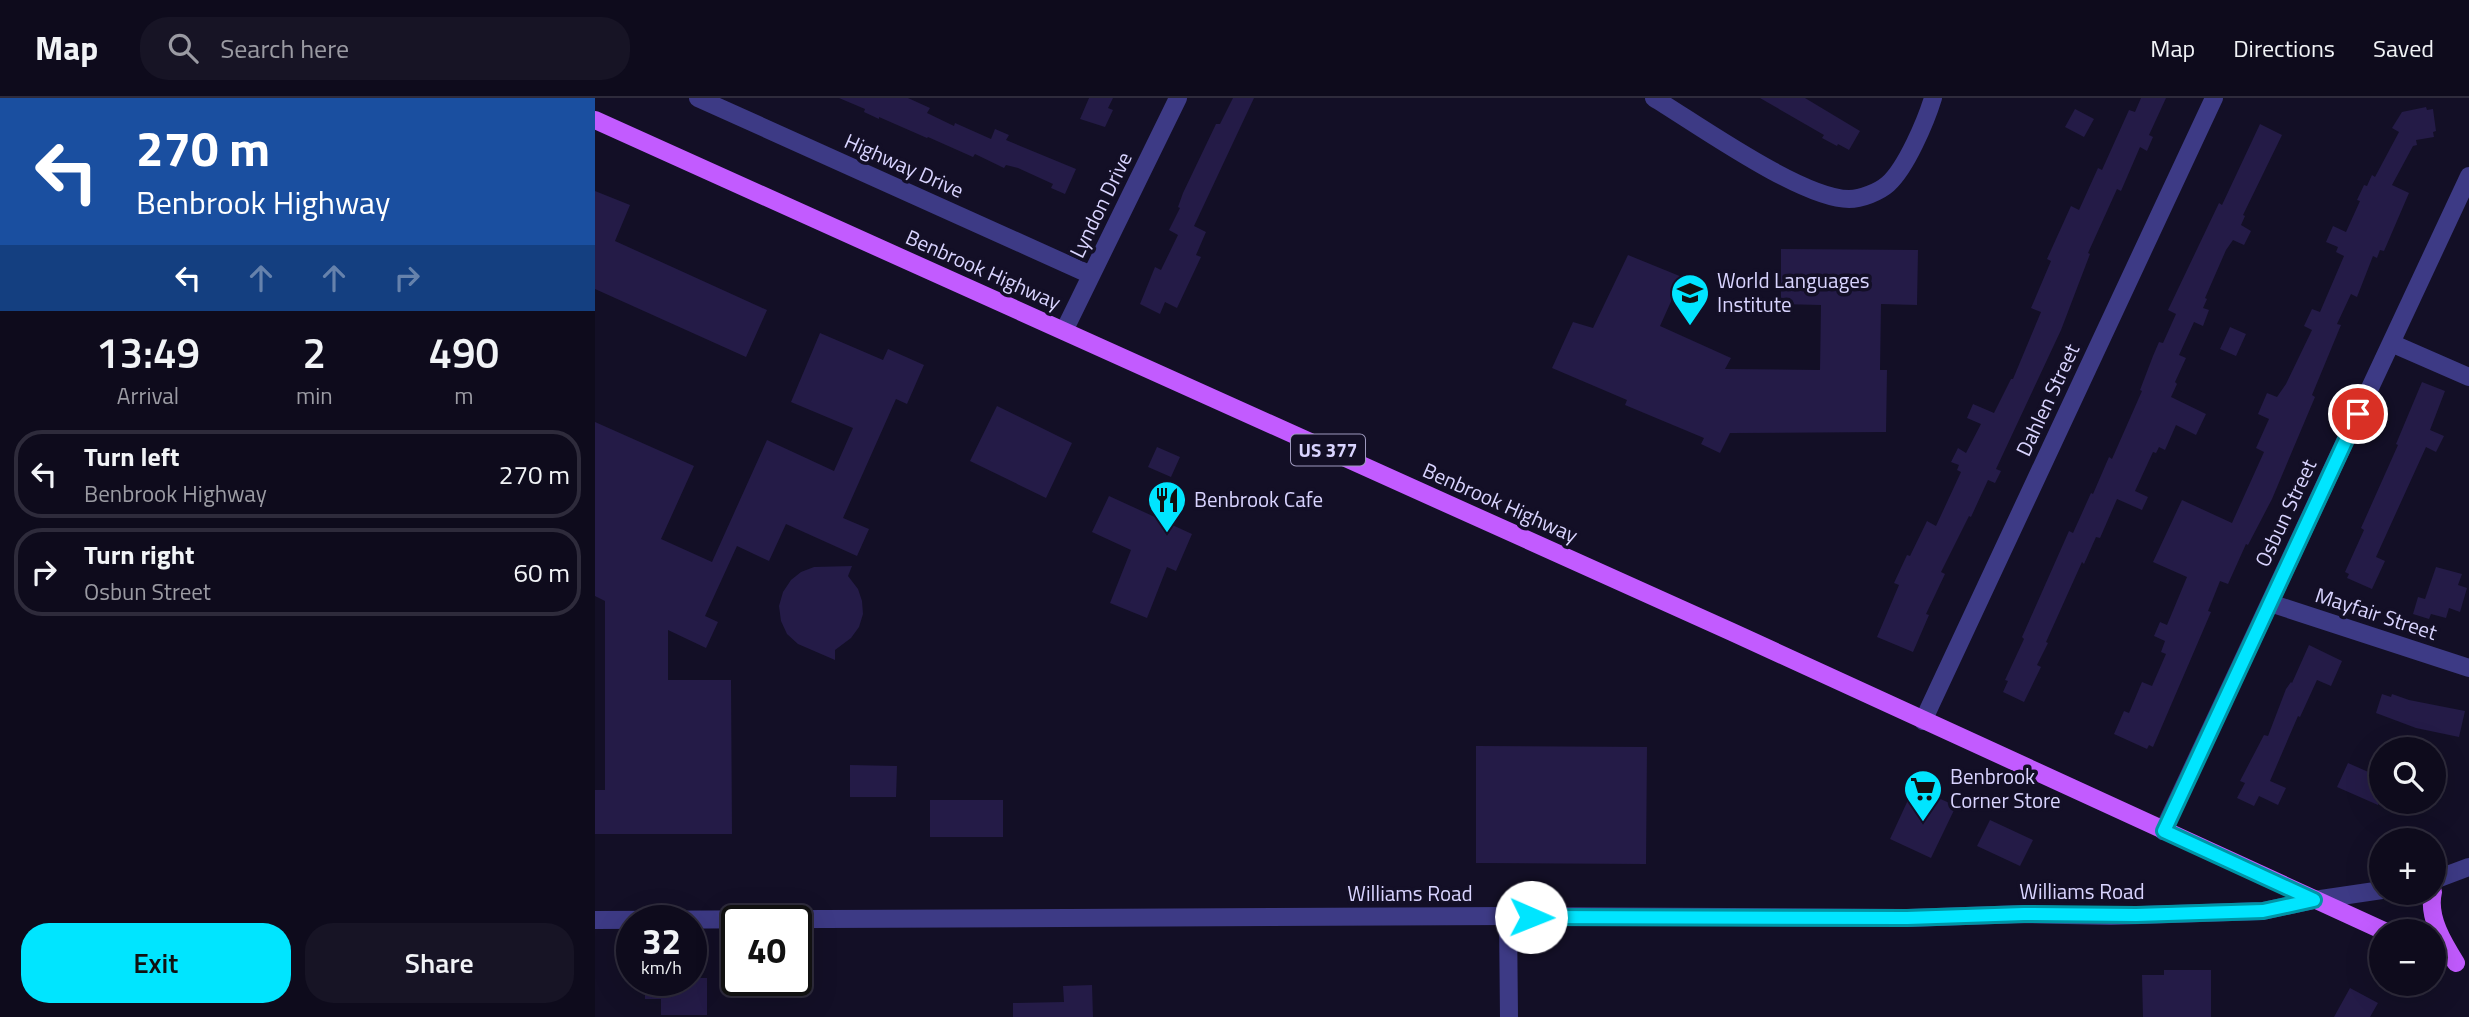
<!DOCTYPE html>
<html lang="en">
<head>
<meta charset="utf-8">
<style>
  :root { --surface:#0e0b1c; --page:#171425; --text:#f1f3f6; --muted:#9b9ba3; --line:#2e2b3b; --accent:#00e5ff }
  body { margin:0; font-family:"Titillium Web",sans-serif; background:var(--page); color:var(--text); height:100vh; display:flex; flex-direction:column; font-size:26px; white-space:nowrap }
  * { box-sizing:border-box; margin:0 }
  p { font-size:23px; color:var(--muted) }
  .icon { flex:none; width:38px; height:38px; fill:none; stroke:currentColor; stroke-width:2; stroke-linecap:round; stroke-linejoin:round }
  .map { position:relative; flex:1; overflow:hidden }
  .sheet { display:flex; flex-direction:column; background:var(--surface); width:595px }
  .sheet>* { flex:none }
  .hud { background:#1a4fa0; color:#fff; overflow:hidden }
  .fabs { position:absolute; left:1774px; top:639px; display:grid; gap:14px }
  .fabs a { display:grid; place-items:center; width:77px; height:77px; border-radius:50%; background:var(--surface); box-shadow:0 7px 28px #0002,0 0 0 2px var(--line); font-size:35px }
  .speed { position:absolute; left:21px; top:807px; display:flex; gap:14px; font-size:35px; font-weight:700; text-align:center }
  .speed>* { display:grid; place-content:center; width:91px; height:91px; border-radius:50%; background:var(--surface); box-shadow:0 7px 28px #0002,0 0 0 2px var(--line); line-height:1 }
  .speed small { font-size:18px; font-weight:400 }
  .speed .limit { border:4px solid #111; border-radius:10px; background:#fff; color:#111 }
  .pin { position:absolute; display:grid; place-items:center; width:60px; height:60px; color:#fff; margin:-30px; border:4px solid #fff; border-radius:50%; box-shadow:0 2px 7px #0007 }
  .me { position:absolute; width:77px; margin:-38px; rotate:91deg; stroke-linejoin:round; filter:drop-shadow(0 0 5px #0008) }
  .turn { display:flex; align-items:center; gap:24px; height:147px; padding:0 21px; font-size:32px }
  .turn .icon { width:91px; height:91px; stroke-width:2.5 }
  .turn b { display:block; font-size:49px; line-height:60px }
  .lanes { display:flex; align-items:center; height:66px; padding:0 21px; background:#0003; justify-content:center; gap:35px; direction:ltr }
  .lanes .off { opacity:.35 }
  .eta { display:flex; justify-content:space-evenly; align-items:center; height:119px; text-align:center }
  .eta b { font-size:42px; font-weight:600; line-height:49px }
  .action { display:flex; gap:14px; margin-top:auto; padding:14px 21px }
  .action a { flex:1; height:80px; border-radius:28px; background:var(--accent); color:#111; font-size:28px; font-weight:600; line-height:80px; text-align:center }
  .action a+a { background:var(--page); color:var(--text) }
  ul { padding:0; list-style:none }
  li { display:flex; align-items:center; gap:21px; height:88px; margin:0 14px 10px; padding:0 7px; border:4px solid var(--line); border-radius:28px }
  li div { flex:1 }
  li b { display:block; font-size:26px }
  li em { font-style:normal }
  header { display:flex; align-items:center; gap:42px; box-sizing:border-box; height:98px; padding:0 35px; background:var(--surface); border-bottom:2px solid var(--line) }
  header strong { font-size:33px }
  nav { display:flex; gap:38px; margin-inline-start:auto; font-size:24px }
  .search { width:490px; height:63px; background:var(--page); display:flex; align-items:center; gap:18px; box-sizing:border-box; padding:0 24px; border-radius:28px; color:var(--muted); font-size:26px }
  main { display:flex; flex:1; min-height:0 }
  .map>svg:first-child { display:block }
  .building { fill:#241b47 }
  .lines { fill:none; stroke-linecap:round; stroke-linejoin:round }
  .minor { stroke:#3d3a85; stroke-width:18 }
  .tertiary { stroke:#3d3a85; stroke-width:18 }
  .primary { stroke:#c25bff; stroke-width:18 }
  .route-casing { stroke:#0095a6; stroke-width:18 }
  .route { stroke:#00e5ff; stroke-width:12 }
  .labels { text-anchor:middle; stroke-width:7; stroke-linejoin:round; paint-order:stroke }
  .shield { fill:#130f26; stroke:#9e99be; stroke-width:2 }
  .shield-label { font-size:19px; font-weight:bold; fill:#d9d4ff }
  .street-label { font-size:21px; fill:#d9d4ff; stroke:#130f26 }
  .poi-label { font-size:21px; fill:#d9d4ff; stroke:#130f26; text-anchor:start }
</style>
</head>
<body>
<header>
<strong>Map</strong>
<div class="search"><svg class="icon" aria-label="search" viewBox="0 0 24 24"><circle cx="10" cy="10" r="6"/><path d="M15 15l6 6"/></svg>Search here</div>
<nav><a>Map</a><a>Directions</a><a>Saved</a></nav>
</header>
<main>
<section class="sheet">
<div class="hud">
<div class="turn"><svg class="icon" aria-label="left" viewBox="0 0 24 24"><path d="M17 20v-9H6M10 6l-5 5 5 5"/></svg><div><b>270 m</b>Benbrook Highway</div></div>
<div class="lanes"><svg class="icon" aria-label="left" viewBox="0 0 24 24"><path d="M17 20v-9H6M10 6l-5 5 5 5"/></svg><svg class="icon off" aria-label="ahead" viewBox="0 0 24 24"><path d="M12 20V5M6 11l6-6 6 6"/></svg><svg class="icon off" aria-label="ahead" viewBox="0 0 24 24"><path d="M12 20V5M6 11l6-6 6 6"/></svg><svg class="icon off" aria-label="right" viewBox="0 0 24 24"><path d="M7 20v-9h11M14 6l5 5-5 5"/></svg></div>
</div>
<div class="eta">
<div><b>13:49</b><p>Arrival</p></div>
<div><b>2</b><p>min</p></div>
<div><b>490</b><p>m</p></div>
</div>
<ul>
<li><svg class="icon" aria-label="left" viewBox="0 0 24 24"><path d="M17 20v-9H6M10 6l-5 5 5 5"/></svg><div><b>Turn left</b><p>Benbrook Highway</p></div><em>270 m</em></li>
<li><svg class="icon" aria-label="right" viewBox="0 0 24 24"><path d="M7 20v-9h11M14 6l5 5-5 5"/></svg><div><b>Turn right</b><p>Osbun Street</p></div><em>60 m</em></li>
</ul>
<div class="action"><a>Exit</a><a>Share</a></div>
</section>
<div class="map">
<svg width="1874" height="919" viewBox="0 0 1874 919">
  <rect width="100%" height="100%" fill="#130f26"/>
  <path class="building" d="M244,0H313L335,10L332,15L359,28L360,25L396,41L400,31L414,37L411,42L481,71L470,96L456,90L458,86L423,70L411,67L409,70L380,56L378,59L333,39L332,40L284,19V21L269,14L270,11Z
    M494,0H518L513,10L518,12L510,29L485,21Z
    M638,0H659L599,128L611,134L601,157L606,159L582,210L570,204L565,216L545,206L560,169L566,172L583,137L574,132L585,110L583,109L588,95L621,26H625Z
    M1165,0H1210L1265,33L1254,52L1243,46L1242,48L1227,40L1229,37Z
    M1546,0H1571L1554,37L1558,39L1552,53L1545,49L1526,93L1522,91L1493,155L1495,156L1466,232L1401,371L1406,373L1400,385L1393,382L1376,419L1374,418L1346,474L1350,476L1331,516L1334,517L1318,554L1282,539L1304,487L1299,485L1312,457L1315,458L1332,423L1341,428L1366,374L1362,372L1364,367L1356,364L1363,350L1371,355L1386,326L1372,320L1378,306L1399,315L1416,281H1418L1446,214L1436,210L1456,163L1452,161L1476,108L1484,112L1503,70L1507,72L1534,12L1540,14Z
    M1831,9L1832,12L1838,11L1841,33L1838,34L1839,39L1821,42L1822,47L1818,48L1797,87L1814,95L1789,153L1785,152L1782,160L1778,158L1762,199L1756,196L1742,226L1746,227L1717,297L1720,299L1677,401L1653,447L1651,446L1633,486L1625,483L1613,513L1616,514L1558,649L1554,647L1552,651L1519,636L1529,613L1534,615L1547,584L1557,588L1571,556L1566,554L1570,543L1559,538L1565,524L1572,527L1592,479L1558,464L1587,402L1637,425L1669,354L1661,350L1674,321L1663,316L1672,295L1682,299L1691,286L1717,232L1709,228L1717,211L1725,214L1749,158L1741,154L1743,149L1731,144L1738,128L1751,134L1765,103L1762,102L1769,87L1772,88L1777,77L1780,79L1804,34L1797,30L1807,14Z
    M1480,11L1499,21L1489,39L1470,29Z
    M1665,26L1687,37L1648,117L1650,118L1646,127L1656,133L1649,147L1638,142L1631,152L1610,200L1612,201L1608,210L1614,212L1608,228L1599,224L1584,257L1591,260L1580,284L1582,286L1576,299L1611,316L1601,337L1581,327L1570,352L1564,349L1561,355L1558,354L1540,393L1553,399L1547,412L1522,401L1505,440L1501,439L1489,466L1487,464L1451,544L1453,545L1442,567L1446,569L1429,604L1408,594L1413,583L1410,582L1429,541L1427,539L1474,433L1478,435L1496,395L1498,396L1514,359L1517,361L1547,293L1545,292L1558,258L1564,244L1568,245L1581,216L1573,212L1624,105L1627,107Z
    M0,93L35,107L20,143L172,212L151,259L0,191Z
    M1186,151L1323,152L1322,207L1286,206L1285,272H1292L1291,334L1135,335L1125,355L1106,346L1109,340L1030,307L1032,302L957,270L978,224L998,230L1033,157L1087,179L1065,228L1136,260L1130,271L1225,272L1226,207L1186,206Z
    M1635,229L1651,236L1641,258L1625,251Z
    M225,235L288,262L293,251L329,267L312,306L301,301L248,420L274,431L262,458L191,426L174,463L142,448L110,518L123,524L111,550L73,532V582H136L137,736H0V692H10V503L0,498V324L99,368L66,441L117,464L172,342L239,373L258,330L196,304Z
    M1827,284L1850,293L1835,332L1849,338L1841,354L1831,349L1781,459L1790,463L1777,491L1752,480L1754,476L1750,474L1769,432L1766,430L1803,347L1801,346Z
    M402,308L477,345L451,400L375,363Z
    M562,349L585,359L576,379L553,369Z
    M514,398L597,436L581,473L572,469L552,520L515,505L536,452L497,434Z
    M257,468L253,478L263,491L267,503L268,516L264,529L256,540L240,552V562L203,546L192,536L186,523L184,508L188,494L196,482L206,474L219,469Z
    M1841,469L1867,476L1863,487L1872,490L1865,514L1854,510L1851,520L1836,516L1834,521L1818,516L1823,499L1830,501Z
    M1714,547L1747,563L1736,588L1722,582L1705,619L1703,618L1675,683L1691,690L1683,707L1664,698L1659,708L1642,700L1650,685L1645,683L1669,637L1673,638L1691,591L1696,584L1697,585Z
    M1787,596L1796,599L1797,596L1814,602L1870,613L1864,639L1821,630L1781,615Z
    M881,648L1052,649L1051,766L881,765Z
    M1753,665L1787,680V698L1783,707L1742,689Z
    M255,667L302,668L301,699H255Z
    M1319,689L1361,708L1336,760L1295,741Z
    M335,702H408V739H335Z
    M1395,722L1438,742L1425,768L1382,748Z
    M1569,872H1616V919H1548L1547,877H1569Z
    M96,880H112V917H66V901H50V882H96Z
    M497,887L498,919H418V905L469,904L468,888Z
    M1755,890L1783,905L1775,919H1739Z"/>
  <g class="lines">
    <path class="minor" d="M103,0L496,177
      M1059,0C1102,26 1207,101 1254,101C1266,101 1284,94 1293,86C1311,70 1331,23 1338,0
      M469,233L583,0
      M1796,245L1874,279
      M1675,505L1874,570
      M1328,623L1619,0
      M1568,733L1874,78
      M913,818L914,919"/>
    <path class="tertiary" d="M1839,782L1874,769
      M0,822L913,818L1312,820L1429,816L1516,818L1668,813L1719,802L1787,792"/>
    <path class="primary" d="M0,22L1137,534L1789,833
      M1838,794C1832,819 1849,846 1861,865"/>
  </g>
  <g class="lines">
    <defs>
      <path id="route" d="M936,819L1312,820L1429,816L1541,817L1668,813L1719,802L1569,733L1763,316"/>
    </defs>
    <use href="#route" class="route-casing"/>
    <use href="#route" class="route"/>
  </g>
  <defs>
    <symbol id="school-pin" viewBox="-11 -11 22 30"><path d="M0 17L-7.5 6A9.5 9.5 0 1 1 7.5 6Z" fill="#00e5ff" stroke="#130f26"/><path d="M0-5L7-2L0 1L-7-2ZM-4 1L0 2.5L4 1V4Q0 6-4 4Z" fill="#111"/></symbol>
    <symbol id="restaurant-pin" viewBox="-11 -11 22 30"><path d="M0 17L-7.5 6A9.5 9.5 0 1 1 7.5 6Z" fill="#00e5ff" stroke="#130f26"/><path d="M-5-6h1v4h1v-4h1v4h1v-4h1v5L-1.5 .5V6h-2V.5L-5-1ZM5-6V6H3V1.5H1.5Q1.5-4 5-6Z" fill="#111"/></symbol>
    <symbol id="supermarket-pin" viewBox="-11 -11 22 30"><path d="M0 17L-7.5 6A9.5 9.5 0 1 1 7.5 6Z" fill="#00e5ff" stroke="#130f26"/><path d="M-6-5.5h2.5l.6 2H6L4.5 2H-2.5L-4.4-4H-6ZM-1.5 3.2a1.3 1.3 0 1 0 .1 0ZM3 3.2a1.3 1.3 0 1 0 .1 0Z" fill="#111"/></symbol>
  </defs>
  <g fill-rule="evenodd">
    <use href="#school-pin" x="1073" y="173" width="44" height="60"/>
    <use href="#restaurant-pin" x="550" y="380" width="44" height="60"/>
    <use href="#supermarket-pin" x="1306" y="669" width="44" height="60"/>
  </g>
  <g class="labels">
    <rect class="shield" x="696" y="336.5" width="74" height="31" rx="5"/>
    <g class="shield-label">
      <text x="733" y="359">US 377</text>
    </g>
    <g class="street-label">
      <text transform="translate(309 68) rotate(24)" y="7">Highway Drive</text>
      <text transform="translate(506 107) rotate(-64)" y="7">Lyndon Drive</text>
      <text transform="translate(388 172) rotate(24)" y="7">Benbrook Highway</text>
      <text transform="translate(1453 302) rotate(-65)" y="7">Dahlen Street</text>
      <text transform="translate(905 405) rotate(24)" y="7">Benbrook Highway</text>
      <text transform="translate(1691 415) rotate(-65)" y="7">Osbun Street</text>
      <text transform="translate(1781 516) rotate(18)" y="7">Mayfair Street</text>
      <text x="1487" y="801">Williams Road</text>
      <text x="815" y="803">Williams Road</text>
    </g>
    <g class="poi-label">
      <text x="1122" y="190">World Languages<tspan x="1122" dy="24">Institute</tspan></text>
      <text x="599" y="409">Benbrook Cafe</text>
      <text x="1355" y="686">Benbrook<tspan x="1355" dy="24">Corner Store</tspan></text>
    </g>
  </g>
</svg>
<div class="fabs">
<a><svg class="icon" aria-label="search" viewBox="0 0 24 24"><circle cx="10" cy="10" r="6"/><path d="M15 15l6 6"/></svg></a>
<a>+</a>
<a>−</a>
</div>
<div class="speed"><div>32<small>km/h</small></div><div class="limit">40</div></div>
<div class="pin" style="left:1763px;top:316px;background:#d93025"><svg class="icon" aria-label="arrive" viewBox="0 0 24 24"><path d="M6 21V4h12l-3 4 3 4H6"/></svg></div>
<svg class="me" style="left:936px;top:819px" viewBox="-20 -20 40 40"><circle r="19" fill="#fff"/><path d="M0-13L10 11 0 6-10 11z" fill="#00e5ff"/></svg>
</div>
</main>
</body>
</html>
